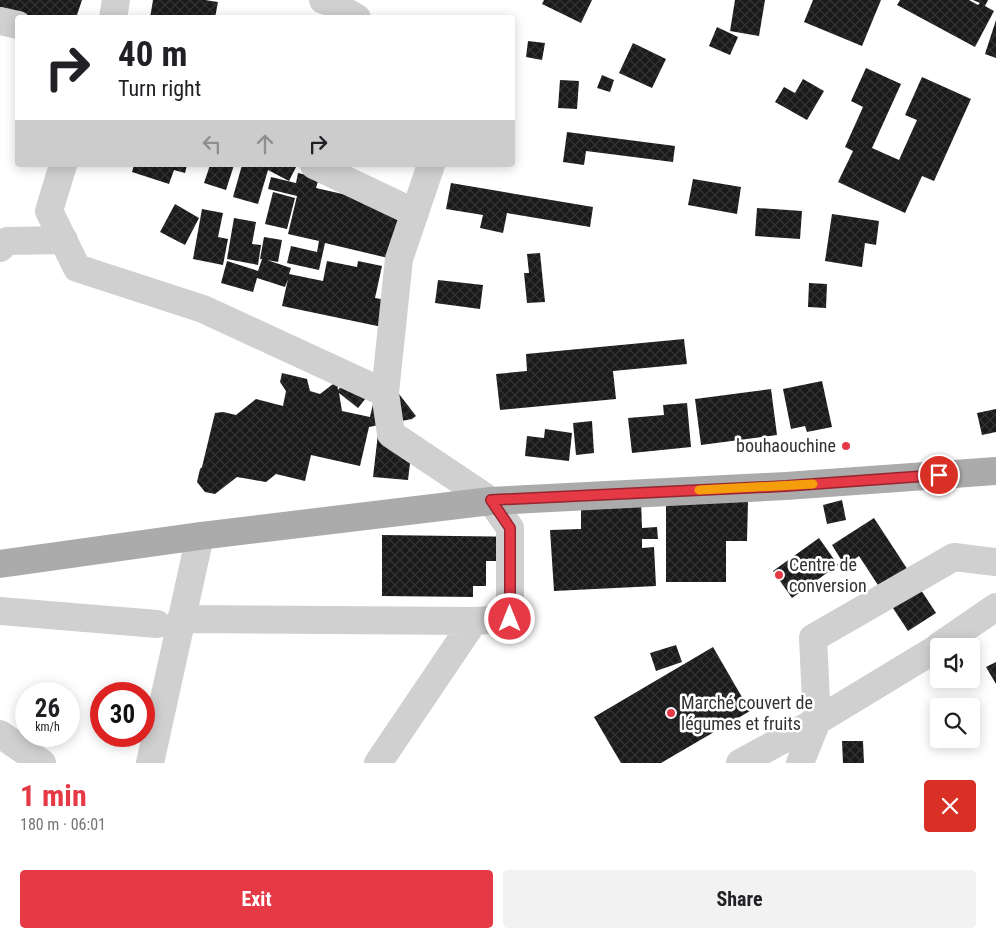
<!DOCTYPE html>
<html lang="en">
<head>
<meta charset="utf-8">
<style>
  :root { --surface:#fff; --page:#f2f2f2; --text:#202124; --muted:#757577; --accent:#e63946 }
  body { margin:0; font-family:"Roboto Condensed",sans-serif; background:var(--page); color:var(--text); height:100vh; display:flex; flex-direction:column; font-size:19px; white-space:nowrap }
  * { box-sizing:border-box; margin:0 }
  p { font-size:16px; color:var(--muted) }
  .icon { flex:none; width:28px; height:28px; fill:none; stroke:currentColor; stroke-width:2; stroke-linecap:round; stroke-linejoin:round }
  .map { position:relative; height:763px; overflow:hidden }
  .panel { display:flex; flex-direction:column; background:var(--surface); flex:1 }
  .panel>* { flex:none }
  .guide { position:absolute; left:15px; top:15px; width:500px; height:152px; border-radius:5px; box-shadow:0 2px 12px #0003; background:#fff; color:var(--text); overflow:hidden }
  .tools { position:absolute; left:930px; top:638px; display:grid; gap:10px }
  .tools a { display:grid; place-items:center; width:50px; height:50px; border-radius:5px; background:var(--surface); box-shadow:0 2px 12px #0003; font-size:25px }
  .speed { position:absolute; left:15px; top:682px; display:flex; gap:10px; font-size:25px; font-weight:700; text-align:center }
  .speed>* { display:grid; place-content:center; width:65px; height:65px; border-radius:50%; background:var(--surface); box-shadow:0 2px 12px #0003; line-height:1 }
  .speed small { font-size:12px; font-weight:400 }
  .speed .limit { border:8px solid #d22; background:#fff; color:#111 }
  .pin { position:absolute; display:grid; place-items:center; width:42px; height:42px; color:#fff; margin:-21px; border:2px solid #fff; border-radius:50%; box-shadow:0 1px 5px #0007 }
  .me { position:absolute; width:55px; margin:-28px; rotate:0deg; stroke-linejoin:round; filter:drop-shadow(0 0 4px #0008) }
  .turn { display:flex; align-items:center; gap:18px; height:105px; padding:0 20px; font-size:22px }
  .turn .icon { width:65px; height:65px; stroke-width:2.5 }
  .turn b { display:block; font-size:35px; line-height:42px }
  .lanes { display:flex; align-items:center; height:48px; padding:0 20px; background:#0003; justify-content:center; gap:25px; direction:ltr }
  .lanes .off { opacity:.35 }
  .round { display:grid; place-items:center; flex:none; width:52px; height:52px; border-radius:5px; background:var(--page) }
  .summary { display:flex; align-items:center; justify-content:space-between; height:85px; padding:0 20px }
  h1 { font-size:30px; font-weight:700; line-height:38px; color:var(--accent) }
  .button { display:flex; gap:10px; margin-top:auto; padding:10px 20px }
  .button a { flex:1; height:58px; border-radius:5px; background:var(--accent); color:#fff; font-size:20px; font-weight:700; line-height:58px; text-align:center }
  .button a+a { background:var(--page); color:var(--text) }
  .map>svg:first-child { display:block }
  .building { fill:url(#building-cross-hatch) }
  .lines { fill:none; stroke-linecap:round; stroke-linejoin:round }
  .minor { stroke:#d0d0d0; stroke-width:28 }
  .major { stroke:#ababab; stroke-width:28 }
  .route-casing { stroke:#96252e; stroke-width:12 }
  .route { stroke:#e63946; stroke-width:9 }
  .slow { stroke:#f59e0b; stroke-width:9 }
  .poi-dot { fill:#e63946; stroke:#fff; stroke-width:2 }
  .labels { text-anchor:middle; stroke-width:5; stroke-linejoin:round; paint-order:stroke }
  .poi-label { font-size:18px; fill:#333; stroke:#fff; text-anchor:start }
</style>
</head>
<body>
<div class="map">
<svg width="996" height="763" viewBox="0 0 996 763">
  <defs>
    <pattern id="building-cross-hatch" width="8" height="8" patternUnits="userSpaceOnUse" patternTransform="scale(1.25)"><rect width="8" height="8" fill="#1a1a1a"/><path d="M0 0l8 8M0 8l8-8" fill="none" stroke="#333"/></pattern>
  </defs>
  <rect width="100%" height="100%" fill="#fff"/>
  <path class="building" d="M0,0H82L76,18H29L0,7Z
    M153,0H205L218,2L215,18H150Z
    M544,0H592L581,23L542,4Z
    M735,0H765L759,36L730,31Z
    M813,0H881L862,46L804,22Z
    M900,0H969L978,5L980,3L973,0H988L985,6L994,11L975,47L897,5Z
    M996,20V58L985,54Z
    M717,27L738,37L730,55L709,46Z
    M528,41L545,43L542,60L526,57Z
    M633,43L666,59L652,88L619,73Z
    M866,68L901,84L872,148L899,160L917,120L905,115L922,77L971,99L934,181L922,176L905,213L838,182L853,151L845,147L863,107L851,101Z
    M602,75L614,80L610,92L597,88Z
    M803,79L824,91L807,120L775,102L784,87L795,93Z
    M560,80L579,81L577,109L558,108Z
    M567,132L675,146L673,162L586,151L584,165L563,162Z
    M134,165H187L185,173L174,170L169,184L132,172Z
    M210,165H234L226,190L204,183Z
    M242,165H297L289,181L268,170L258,204L233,197Z
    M298,173L319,178L316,188L417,211L409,263L325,243L319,270L287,263L291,246L317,252L319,241L288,234L297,196L268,189L271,177L296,183Z
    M693,179L741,187L737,214L688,205Z
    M451,183L593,207L590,227L507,213L503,233L480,228L483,215L446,209Z
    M273,192L295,198L287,229L265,224Z
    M175,204L199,218L185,245L160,232Z
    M757,208L802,211L800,239L755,236Z
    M202,209L223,213L218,237L228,239L223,265L193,259Z
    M832,214L879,221L876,245L865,243L862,267L825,261Z
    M234,218L256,222L252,244L261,245L258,265L227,259Z
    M264,237L282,240L278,262L267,260L291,268L289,274L323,281L327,261L357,267L358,261L382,266L375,298L387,300L382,327L282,306L288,279L285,287L257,278L253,292L221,283L227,261L258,271L262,259H260Z
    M540,253L545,302L527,303L524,273H529L527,254Z
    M438,280L483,285L480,309L435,303Z
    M809,283L827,284L826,308L808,307Z
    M684,339L687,364L613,371L616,399L500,410L496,374L527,371L526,354Z
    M354,371L374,388L358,408L339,393L342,411L370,417L379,378L389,381L416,416L412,419L380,425L412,446L408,480L373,477L379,425L369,427L360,466L311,455L305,481L276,474L266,482L237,477L215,494L205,492L197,482L200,469L202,467L215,413L223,412L236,415L256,399L283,406L286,391L280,382L282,373L307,379L310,391L320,394L337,381L338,390Z
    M822,381L832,427L807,432L805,426L791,429L783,389Z
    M771,389L777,435L701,445L695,399Z
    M687,403L691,447L632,453L628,418L664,415L663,405Z
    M996,409V432L982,435L977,413Z
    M592,421L594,453L576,455L573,423Z
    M545,429L572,433L569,461L525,456L527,436L544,438Z
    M641,500L642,528L657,527L658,539H642V548L654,547L656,586L554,591L550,530L581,529V509Z
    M842,500L846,520L827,524L823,505Z
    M666,501L748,502L747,541H726V582H666Z
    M874,518L936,613L908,631L859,556L845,566L832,545Z
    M382,535L521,537V561H486V586H473V597L382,596Z
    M819,538L838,565L792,598L773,571Z
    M676,645L682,662L656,671L650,653Z
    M713,647L750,711L661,763H621L594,717Z
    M996,662V684L986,667Z
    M842,741H863L864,763H843Z"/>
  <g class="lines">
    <path class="minor" d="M323,0L332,3L357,18
      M113,18L116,0
      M0,21L18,25
      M63,165L49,211L77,268L203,309L385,393
      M314,165L415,213
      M431,165L399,259L385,393L391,434L491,501L510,528V619L474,621
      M0,248L7,241L64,240
      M0,611L157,624
      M181,619L474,621L378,763
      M939,646L996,607
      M0,734L42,763
      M150,763L200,536
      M740,763L817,721L939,647
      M800,763L817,721L813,638L954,557L996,562"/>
    <path class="major" d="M0,564L200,536L491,501L786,486L996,471"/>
  </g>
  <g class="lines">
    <defs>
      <path id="route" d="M510,619V528L491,500L786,486L939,475"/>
    </defs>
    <use href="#route" class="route-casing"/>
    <use href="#route" class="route"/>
    <path class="slow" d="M699,490L813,484"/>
  </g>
  <g class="poi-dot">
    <circle cx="846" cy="446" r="5"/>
    <circle cx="779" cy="575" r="5"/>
    <circle cx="671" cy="713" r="5"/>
  </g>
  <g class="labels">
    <g class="poi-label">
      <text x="836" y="452" text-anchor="end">bouhaouchine</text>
      <text x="789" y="571">Centre de<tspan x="789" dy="21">conversion</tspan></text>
      <text x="681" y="709">Marché couvert de<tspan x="681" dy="21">légumes et fruits</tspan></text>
    </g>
  </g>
</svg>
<div class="tools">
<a><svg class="icon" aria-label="sound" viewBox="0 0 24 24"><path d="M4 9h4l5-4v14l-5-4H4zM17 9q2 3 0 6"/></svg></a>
<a><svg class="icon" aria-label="search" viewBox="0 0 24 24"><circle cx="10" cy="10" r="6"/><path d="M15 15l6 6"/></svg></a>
</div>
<div class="speed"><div>26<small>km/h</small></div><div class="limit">30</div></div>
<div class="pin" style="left:939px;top:475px;background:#d93025"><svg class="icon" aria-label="arrive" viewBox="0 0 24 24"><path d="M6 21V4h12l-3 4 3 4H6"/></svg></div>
<svg class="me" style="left:510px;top:619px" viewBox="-20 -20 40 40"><circle r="17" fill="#e63946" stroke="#fff" stroke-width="3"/><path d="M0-11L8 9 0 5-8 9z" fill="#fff"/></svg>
<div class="guide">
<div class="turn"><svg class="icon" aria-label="right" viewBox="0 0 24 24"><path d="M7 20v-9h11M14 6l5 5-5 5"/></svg><div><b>40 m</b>Turn right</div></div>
<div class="lanes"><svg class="icon off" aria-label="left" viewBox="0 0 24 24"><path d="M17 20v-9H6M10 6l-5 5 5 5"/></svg><svg class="icon off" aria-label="ahead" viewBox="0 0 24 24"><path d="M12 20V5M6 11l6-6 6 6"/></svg><svg class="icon" aria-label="right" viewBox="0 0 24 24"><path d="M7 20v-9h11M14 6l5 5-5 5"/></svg></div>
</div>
</div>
<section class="panel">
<div class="summary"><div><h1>1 min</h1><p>180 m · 06:01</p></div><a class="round" style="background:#d93025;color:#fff"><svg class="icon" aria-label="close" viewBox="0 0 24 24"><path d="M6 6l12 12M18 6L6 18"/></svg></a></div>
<div class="button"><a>Exit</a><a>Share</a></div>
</section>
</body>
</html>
